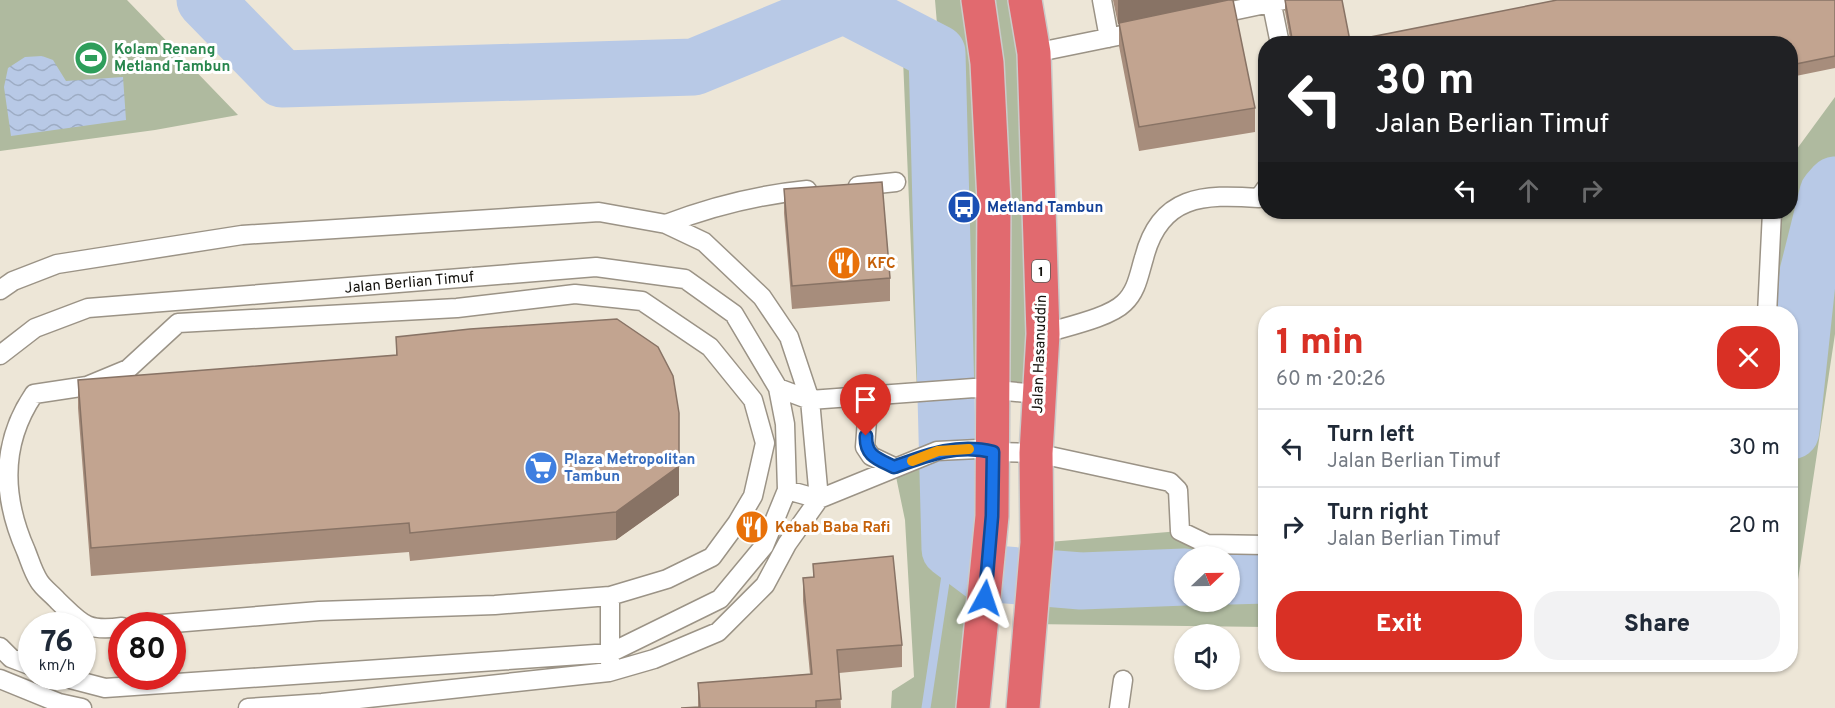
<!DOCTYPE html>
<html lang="en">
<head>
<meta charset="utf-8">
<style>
  :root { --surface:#fff; --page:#f2f2f3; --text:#1f2937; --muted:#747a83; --line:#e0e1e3; --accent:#d93025 }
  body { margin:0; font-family:Overpass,sans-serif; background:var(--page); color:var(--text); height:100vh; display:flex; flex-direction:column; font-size:22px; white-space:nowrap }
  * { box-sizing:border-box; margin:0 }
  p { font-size:20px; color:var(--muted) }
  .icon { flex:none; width:33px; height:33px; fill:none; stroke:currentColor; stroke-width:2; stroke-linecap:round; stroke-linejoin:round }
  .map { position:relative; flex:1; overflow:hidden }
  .sheet { position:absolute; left:1258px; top:306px; width:540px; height:366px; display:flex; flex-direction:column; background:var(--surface); border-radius:24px; box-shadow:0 2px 4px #0004 }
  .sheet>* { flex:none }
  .guide { position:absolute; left:1258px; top:36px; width:540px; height:183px; border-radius:24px; box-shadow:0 2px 4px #0004; background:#202124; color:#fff; overflow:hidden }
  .needle { width:39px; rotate:68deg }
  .buttons { position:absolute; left:1174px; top:546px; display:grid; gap:12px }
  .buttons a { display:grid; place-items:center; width:66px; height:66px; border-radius:50%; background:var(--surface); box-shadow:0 2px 4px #0004; font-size:30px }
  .speed { position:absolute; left:18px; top:612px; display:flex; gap:12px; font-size:30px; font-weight:700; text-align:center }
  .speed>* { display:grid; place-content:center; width:78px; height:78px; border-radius:50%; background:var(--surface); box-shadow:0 2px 4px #0004; line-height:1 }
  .speed small { font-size:15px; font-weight:400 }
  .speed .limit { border:9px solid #d22; background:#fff; color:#111 }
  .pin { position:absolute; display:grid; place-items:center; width:51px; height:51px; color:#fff; margin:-62px -26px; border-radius:50% 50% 50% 0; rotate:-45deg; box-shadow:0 0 6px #0007 }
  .pin .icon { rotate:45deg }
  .me { position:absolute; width:66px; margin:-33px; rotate:5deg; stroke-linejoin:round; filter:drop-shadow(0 0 4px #0008) }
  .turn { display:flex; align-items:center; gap:21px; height:126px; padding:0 18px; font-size:27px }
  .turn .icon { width:78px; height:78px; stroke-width:2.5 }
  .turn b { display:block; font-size:42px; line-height:51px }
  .lanes { display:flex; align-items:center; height:57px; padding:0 18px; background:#0003; justify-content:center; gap:30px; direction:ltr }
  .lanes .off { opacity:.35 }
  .round { display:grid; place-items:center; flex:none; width:63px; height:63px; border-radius:24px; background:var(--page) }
  .head { display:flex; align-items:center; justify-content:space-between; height:102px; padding:0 18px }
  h1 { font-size:36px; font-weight:800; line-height:45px; color:var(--accent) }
  .action { display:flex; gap:12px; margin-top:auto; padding:12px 18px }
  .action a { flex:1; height:69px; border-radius:24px; background:var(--accent); color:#fff; font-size:24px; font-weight:800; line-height:69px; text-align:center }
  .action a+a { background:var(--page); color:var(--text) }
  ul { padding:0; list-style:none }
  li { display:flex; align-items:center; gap:18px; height:78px; padding:0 18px; border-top:2px solid var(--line) }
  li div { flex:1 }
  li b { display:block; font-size:22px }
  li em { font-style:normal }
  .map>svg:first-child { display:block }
  .green { fill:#afba9f; fill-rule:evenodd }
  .water { fill:url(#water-waves) }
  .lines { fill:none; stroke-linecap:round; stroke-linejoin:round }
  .stream { stroke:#b8c9e6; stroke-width:9 }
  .river { stroke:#b8c9e6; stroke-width:57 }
  .lane-casing { stroke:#9b9386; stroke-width:21 }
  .highway-casing { stroke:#cbcbca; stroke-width:36 }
  .lane { stroke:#fff; stroke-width:18 }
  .highway { stroke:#e16a6f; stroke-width:33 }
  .wall { fill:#a78d7c }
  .shaded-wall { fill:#887365 }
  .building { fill:#c2a490; stroke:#887365; stroke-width:1.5 }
  .route-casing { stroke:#114b97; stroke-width:15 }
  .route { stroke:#1a73e8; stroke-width:10 }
  .slow { stroke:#f59e0b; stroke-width:10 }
  .labels { text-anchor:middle; stroke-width:6; stroke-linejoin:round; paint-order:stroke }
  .shield { fill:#fff; stroke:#5a5855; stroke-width:1.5 }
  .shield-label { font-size:14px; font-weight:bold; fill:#13110c }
  .leisure-label { font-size:15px; font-weight:bold; fill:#27864d; stroke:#fff; text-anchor:start }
  .transit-label { font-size:15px; font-weight:bold; fill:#164399; stroke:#fff; text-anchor:start }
  .food-label { font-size:15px; font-weight:bold; fill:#c56008; stroke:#fff; text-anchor:start }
  .street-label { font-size:15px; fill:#13110c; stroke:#fff }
  .shop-label { font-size:15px; font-weight:bold; fill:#366cbe; stroke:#fff; text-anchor:start }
</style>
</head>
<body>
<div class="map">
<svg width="1835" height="708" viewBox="0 0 1835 708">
  <defs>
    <pattern id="water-waves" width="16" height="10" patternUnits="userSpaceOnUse" patternTransform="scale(1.5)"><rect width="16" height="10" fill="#b8c9e6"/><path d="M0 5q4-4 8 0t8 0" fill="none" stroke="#9dacc4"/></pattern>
  </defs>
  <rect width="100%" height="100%" fill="#ede6d7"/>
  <path class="green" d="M0,0H127L238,115L155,130L0,151Z
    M935,0H1025L1038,394L917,392L902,35L937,24Z
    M1835,97V334L1791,626V314H1767L1772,212H1791V157Z
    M937,451L993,452L970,708H891L892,691L914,677L905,520L894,467Z
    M1180,531L1266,545V627L1030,624L1037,543ZM1185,556H1230V602H1185Z"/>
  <path class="water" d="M42,56L53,60L66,81L123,77L126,120L11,136L4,87L8,68L25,57Z"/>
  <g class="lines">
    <path class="stream" d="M926,708L950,549"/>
    <path class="river" d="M205,0L282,79L694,67L844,5L937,53L950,549L982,573L1081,581L1185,577
      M1791,431L1808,273L1828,193L1835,185
      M1230,576L1266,575"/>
    <defs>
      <path id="lane" d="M1102,0L1109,38
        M1271,0L1280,44
        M1213,15L1284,0
        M1034,53L1142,31
        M858,186L896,182
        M666,224C713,206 757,195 807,190
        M0,290L13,281L57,264L242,235L599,212L666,224L704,242L762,297L789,337L810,400L819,499L787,544L765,585L718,632L654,659L609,672L322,703L248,708
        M1767,314L1772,212
        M1043,334C1064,327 1109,318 1124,303C1137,291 1139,274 1144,258C1160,195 1203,194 1259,198L1266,188
        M0,355L35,328L88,308L596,267L685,279L734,314L778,388L785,424L787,490L764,546L720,599L610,653L105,688L59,676
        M778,388L810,400L974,388L1038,394
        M878,395L867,420L865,447L871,456L894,467
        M787,490L819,499L937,451L978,449L993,452L1036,453L1170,482L1178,490L1180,531L1207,544L1266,545
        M122,627C86,632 82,624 58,601C52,594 43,588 39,581C33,572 30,561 26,551C2,497 0,444 34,394L87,386L128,369L178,323L457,308L575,294L642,301L710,347L753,400L765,443L753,496L737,523L712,557L667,579L610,596L495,605L319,611L137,626
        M0,647L11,658L32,666
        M610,663V596
        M0,679L59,703L82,708
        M1119,708L1123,680"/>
      <path id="highway" d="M973,708L992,516L994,201L987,63L978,0
        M1023,708L1037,543L1036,453L1043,334L1034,53L1025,0"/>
    </defs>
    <use href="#lane" class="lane-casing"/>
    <use href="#highway" class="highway-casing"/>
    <use href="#lane" class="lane"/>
    <use href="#highway" class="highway"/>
  </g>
  <path class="wall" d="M1113,0H1233L1255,108V132L1139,151L1119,46V23L1118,24Z
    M1285,0L1350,41L1835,0V68L1791,77V44H1291L1285,11Z
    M784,189L890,278V301L792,309L784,213Z
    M396,337L679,495L616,540L410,561L409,552L91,576L78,408V380L396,355Z
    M813,564L902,645V667L839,673L841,708H681L698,707V683L810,674L803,601V578L813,577Z"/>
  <path class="shaded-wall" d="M1118,0H1227L1118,24Z
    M679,442V495L616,540V512Z"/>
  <path class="building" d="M1228,0H1233L1255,108L1139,127L1119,23Z
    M1285,0H1342L1350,41L1557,0H1835V56L1791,65V44H1293Z
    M882,182L890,278L792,286L784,189Z
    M617,319L658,347L673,376L679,413V466L616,512L410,533L409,523L91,548L78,380L397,355L396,337L470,329Z
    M893,556L902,645L837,650L841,699L816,701V708H681L700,707L698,683L812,674L803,578L814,577L813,564Z"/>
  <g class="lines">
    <defs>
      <path id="route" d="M866,436C865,456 878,459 894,467C927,455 958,443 993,452L992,516L985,598"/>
    </defs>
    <use href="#route" class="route-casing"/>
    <use href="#route" class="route"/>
    <path class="slow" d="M912,461L938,451L969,449"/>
  </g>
  <defs>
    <symbol id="stadium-disc" viewBox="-11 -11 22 22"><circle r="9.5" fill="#2e9e5b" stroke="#fff"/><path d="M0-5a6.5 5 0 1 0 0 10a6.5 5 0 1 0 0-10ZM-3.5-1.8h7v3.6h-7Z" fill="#fff"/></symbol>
    <symbol id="bus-disc" viewBox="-11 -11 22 22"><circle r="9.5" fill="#1a4fb4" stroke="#fff"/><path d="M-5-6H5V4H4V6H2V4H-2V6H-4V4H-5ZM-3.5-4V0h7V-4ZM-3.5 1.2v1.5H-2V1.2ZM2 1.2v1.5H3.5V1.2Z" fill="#fff"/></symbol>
    <symbol id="restaurant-disc" viewBox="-11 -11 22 22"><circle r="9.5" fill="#e8710a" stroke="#fff"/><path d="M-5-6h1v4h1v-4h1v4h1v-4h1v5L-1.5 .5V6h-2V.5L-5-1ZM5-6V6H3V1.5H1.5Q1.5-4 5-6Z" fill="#fff"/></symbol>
    <symbol id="supermarket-disc" viewBox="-11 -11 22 22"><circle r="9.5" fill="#3f7fe0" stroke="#fff"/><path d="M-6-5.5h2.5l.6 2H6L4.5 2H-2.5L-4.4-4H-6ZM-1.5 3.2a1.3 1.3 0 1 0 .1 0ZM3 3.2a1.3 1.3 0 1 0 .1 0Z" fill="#fff"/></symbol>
  </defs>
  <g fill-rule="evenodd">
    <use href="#stadium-disc" x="72" y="39" width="38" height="38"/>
    <use href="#bus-disc" x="945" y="188" width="38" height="38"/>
    <use href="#restaurant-disc" x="825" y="244" width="38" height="38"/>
    <use href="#supermarket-disc" x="522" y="449" width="38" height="38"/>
    <use href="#restaurant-disc" x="733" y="508" width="38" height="38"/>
  </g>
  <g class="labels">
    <rect class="shield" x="1032" y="260" width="18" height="22" rx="4.5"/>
    <g class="shield-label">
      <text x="1041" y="276">1</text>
    </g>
    <g class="leisure-label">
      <text x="114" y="54">Kolam Renang<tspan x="114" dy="17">Metland Tambun</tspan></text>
    </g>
    <g class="transit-label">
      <text x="987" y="212">Metland Tambun</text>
    </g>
    <g class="food-label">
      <text x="867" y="268">KFC</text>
      <text x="775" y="532">Kebab Baba Rafi</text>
    </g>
    <g class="street-label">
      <text transform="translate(409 282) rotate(-5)" y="5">Jalan Berlian Timuf</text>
      <text transform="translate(1039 354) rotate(-88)" y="5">Jalan Hasanuddin</text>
    </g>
    <g class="shop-label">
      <text x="564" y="464">Plaza Metropolitan<tspan x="564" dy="17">Tambun</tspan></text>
    </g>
  </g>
</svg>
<div class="buttons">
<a><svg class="needle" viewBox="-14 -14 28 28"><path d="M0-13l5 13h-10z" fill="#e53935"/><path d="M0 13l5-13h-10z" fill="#747a83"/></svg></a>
<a><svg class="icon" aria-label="sound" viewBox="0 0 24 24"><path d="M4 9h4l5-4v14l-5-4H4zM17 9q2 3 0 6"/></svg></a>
</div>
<div class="speed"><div>76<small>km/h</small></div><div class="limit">80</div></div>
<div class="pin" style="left:866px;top:436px;background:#d93025"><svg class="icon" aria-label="arrive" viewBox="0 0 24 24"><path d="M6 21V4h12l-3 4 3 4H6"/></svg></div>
<svg class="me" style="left:985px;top:598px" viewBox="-20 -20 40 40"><path d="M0-17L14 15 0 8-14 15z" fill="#1a73e8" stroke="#fff" stroke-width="4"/></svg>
<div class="guide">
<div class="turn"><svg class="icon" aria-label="left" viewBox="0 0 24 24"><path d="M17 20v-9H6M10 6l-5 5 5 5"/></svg><div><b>30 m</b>Jalan Berlian Timuf</div></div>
<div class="lanes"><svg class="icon" aria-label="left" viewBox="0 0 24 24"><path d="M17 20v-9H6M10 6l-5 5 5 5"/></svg><svg class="icon off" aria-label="ahead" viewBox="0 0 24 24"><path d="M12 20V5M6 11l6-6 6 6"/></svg><svg class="icon off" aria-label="right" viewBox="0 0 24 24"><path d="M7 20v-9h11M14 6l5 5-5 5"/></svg></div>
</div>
<section class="sheet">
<div class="head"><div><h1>1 min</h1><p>60 m · 20:26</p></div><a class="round" style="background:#d93025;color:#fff"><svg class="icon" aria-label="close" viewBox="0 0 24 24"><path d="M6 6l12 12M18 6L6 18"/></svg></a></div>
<ul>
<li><svg class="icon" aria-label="left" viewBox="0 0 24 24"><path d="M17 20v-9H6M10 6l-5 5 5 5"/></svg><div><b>Turn left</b><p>Jalan Berlian Timuf</p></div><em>30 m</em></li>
<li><svg class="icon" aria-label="right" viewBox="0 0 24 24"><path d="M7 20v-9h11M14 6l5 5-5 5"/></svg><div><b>Turn right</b><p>Jalan Berlian Timuf</p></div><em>20 m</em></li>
</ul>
<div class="action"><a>Exit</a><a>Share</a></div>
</section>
</div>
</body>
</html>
